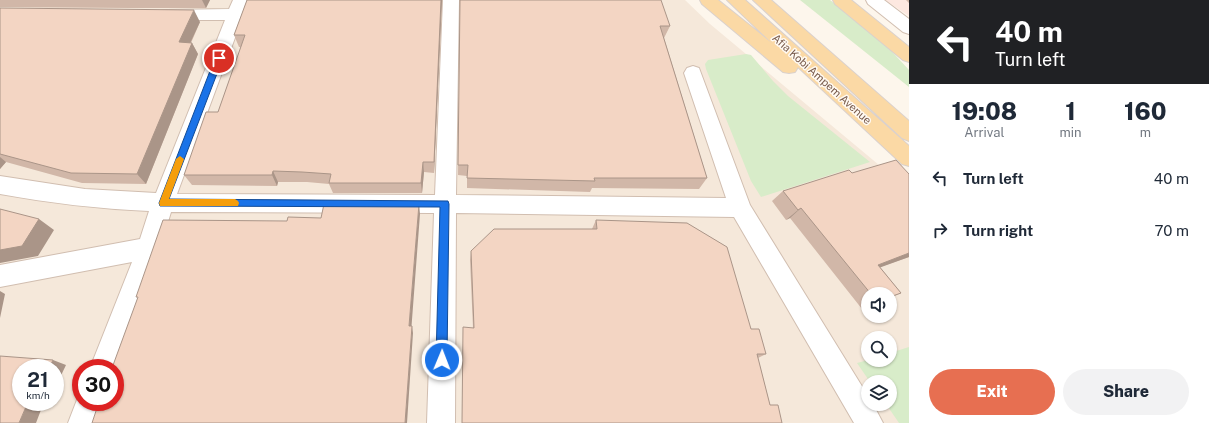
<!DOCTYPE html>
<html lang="en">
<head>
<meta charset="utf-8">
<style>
  :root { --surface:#fff; --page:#f2f2f3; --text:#1f2937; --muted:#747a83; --accent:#e76f51 }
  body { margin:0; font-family:"Public Sans",sans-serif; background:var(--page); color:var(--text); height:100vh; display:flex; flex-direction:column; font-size:15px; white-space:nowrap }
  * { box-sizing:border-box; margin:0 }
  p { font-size:13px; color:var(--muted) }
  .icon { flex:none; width:22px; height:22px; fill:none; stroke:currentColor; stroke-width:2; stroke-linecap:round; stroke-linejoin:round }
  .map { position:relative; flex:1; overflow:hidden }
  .details { display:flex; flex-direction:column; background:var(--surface); width:300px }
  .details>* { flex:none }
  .banner { background:#202124; color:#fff; overflow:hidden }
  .fabs { position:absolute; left:861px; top:287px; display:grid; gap:8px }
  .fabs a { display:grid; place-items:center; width:36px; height:36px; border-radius:50%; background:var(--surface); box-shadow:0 1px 3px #0004; font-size:20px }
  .speed { position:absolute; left:12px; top:359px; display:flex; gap:8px; font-size:20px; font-weight:700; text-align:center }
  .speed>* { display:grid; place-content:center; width:52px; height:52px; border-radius:50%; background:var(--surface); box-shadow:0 1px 3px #0004; line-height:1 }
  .speed small { font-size:10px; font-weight:400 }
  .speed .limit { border:6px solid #d22; background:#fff; color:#111 }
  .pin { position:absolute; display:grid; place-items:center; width:34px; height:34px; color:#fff; margin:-17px; border:2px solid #fff; border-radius:50%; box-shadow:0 1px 4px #0007 }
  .me { position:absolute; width:44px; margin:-22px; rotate:1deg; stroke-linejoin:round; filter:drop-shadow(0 0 3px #0008) }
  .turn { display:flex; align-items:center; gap:14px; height:84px; padding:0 20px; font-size:18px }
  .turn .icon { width:52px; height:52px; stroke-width:2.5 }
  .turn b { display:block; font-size:28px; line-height:34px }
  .eta { display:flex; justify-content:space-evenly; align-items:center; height:68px; text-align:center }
  .eta b { font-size:24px; font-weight:800; line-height:28px }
  .action { display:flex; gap:8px; margin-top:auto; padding:8px 20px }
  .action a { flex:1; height:46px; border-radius:24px; background:var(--accent); color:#fff; font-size:16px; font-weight:800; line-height:46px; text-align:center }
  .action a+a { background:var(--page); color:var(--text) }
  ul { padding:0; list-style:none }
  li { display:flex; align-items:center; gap:12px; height:52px; padding:0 20px }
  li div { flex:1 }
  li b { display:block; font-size:15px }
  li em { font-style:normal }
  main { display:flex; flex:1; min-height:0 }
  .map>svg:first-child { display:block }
  .residential { fill:#f5e8da; fill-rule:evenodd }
  .commercial { fill:#fde8e0 }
  .green { fill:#d8ecc9 }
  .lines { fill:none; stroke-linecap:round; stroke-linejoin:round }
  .minor-casing { stroke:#d1beb0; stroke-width:2 }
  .major-casing { stroke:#dad1cd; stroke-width:2 }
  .minor { fill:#fff; fill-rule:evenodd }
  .major { fill:#fbd9a5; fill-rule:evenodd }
  .wall { fill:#d1b7a8 }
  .shaded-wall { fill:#aa9588 }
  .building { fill:#f3d5c3; stroke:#aa9588 }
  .route { fill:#1a73e8; stroke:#114b97 }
  .slow { fill:#f59e0b }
  .labels { text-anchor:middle; stroke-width:3; stroke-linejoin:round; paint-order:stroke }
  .street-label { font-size:11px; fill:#7a5c4d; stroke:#fffaf3 }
</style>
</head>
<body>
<main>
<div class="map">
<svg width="909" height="423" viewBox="0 0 909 423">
  <rect width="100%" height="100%" fill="#fdf6ec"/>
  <path class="residential" d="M0,0H685L710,24L909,190V423H0ZM868,294H890V316H868ZM868,338H890V360H868ZM21,368H55V402H21ZM81,368H115V402H81ZM868,382H890V404H868Z"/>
  <path class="commercial" d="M885,0H909V16Z"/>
  <path class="green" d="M800,0H830L884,43L909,70V87Z
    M746,54L751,55L773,81L788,96L870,162L761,197L751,181L706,69L705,64L708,60Z
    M909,347V423H899L886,404H890V382H870L857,363L868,360H890V353Z"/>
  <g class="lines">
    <defs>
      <path id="minor" d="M233,0H249L177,194L435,195L443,0H459L456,195L726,198L684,73L687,68L693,66L699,68L750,205L868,396V404H873L883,423H854L734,217L456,213L455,423H427L434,213L171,212L160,248L115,371V368H90L132,262L0,287V265L140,239L149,211C99,209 50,203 0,194V176L85,189L156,193L225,20H167L161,19L159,15L161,11L167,10L229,9Z
        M866,0H884L909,19V34L903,32L868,4Z
        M80,392L81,402H104L96,423H68Z"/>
      <path id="major" d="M700,0H718L773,44L727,0H745L909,146V166L902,164L798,67L795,72L789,73L783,72L702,4Z
        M753,0H771L909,121V141L902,138Z
        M833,0H851L909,47V62L903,60L835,4Z"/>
    </defs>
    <use href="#minor" class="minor-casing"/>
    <use href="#major" class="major-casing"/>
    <use href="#minor" class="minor"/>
    <use href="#major" class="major"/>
  </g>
  <path class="wall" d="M0,0H210L206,8H129L0,7Z
    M247,0H442L434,173L424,172L422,193H333L329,184L307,182H278L277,186L192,185L184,175L218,112L241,47H239L234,35Z
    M460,0L670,26L664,38L707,178L699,189L592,188L590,192L467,188V176L458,175Z
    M906,0H909V3Z
    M0,8L200,22L191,43H192L198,54L146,184L82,183L6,162L0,169Z
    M783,191L909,257L880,267L901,293L890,298V294H868V307L862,309L790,218L786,220L772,201Z
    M596,220L751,329L766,354L758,358L770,405L782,423L473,328L470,260L471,251L592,229Z"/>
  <path class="shaded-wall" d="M202,0H210L206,8Z
    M441,0H442L434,173V162Z
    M194,10L200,22L185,54L179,42Z
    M192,43L198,54L146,184L137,174Z
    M0,157L6,162L0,169Z
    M423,162L424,172L422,193L421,183Z
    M273,171L278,182L277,186L272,175Z
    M419,204L420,214L411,333L409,326Z
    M801,208L790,218L786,220L798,210Z
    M39,219L54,230L38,256L0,263V250Z
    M909,253V257L862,274L878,265Z
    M0,291L5,294L0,318Z
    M412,326L413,333L407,423H405Z
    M53,360L66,365L55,388V368H49Z
    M28,402H44L36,423H19Z"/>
  <path class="building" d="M247,0H441L434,162H423L421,183H329L331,174L302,172L273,171L272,175H184L206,112H218L245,35H234Z
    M460,0H661L670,26H660L707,178H594L595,181L467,178L468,165H458Z
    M0,8L194,10L179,42L192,43L137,174L71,173L0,154Z
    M896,160L909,174V253L878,265L901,293L890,297V294H871L801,208L798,210L783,191L849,170L852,173Z
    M324,204H419L409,326H412L405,423H92L99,402H115V368H112L138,297H136L163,220L287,221L288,217L321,218Z
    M0,209L39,219L22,246L0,250Z
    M596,220L687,223L727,247L751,329H759L766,354H757L770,405H778L782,423H462L463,327L474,328L471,251L494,229H597Z
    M0,356L53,360L49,368H21V402H28L19,423H0Z"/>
  <path class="route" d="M219,55L223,58L169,199L448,201L449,204L447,360L446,364L442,366L438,364L436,360L440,207L160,206L159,203L215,58Z"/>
  <path class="slow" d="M180,156L184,159L169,199H235L238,201L239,203L238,206H160L159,203L176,159Z"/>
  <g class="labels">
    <g class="street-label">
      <text transform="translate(822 79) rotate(42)" y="4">Afia Kobi Ampem Avenue</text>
    </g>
  </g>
</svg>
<div class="fabs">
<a><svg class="icon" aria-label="sound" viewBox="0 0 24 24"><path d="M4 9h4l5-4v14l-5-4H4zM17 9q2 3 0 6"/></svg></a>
<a><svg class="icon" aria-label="search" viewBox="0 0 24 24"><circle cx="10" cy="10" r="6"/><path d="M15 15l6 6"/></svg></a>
<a><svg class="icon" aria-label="layers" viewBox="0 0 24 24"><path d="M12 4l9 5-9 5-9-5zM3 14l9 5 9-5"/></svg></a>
</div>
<div class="speed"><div>21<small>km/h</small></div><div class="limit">30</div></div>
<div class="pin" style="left:219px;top:58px;background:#d93025"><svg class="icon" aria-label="arrive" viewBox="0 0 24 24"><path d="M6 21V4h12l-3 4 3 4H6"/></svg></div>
<svg class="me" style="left:442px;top:360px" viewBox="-20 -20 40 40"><circle r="17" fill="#1a73e8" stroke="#fff" stroke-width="3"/><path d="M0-11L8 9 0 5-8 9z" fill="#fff"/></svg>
</div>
<section class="details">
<div class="banner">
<div class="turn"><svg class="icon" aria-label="left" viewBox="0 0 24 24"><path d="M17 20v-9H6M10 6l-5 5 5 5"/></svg><div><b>40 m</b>Turn left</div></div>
</div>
<div class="eta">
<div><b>19:08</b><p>Arrival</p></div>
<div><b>1</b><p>min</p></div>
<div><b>160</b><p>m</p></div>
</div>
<ul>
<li><svg class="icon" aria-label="left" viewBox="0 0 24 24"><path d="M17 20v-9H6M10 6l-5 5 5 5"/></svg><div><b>Turn left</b></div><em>40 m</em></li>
<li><svg class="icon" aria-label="right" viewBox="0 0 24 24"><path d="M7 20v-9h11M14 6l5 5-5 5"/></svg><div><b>Turn right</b></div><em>70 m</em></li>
</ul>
<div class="action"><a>Exit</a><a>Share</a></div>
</section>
</main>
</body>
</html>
